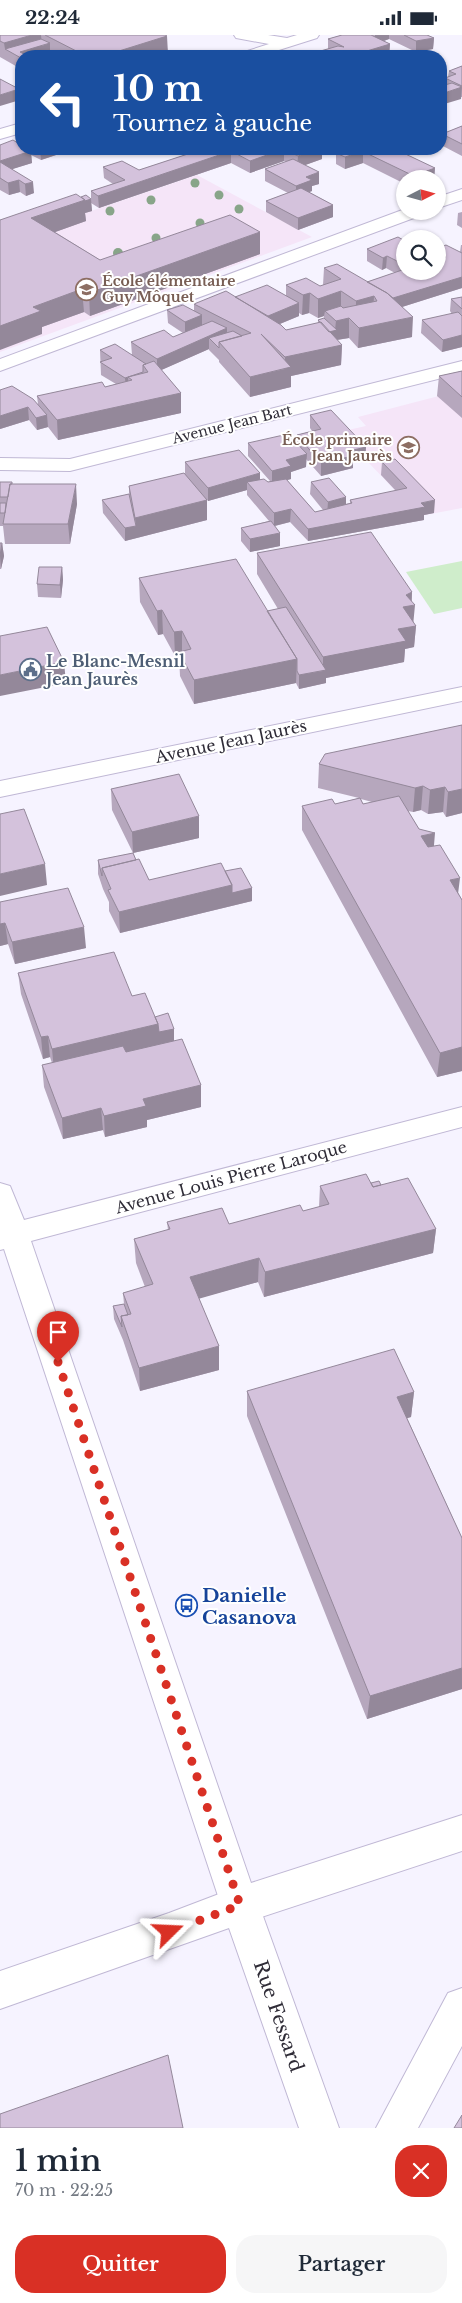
<!DOCTYPE html>
<html lang="fr">
<head>
<meta charset="utf-8">
<style>
  :root { --surface:#fff; --page:#f6f6f7; --text:#1f2937; --muted:#747a83; --accent:#d93025 }
  body { margin:0; font-family:"Libre Baskerville",serif; background:var(--page); color:var(--text); height:100vh; display:flex; flex-direction:column; font-size:19px; white-space:nowrap }
  * { box-sizing:border-box; margin:0 }
  p { font-size:16px; color:var(--muted) }
  .icon { flex:none; width:28px; height:28px; fill:none; stroke:currentColor; stroke-width:2; stroke-linecap:round; stroke-linejoin:round }
  .map { position:relative; height:2093px; overflow:hidden }
  .sheet { display:flex; flex-direction:column; background:var(--surface); flex:1 }
  .sheet>* { flex:none }
  .banner { position:absolute; left:15px; top:15px; width:432px; height:105px; border-radius:20px; box-shadow:0 1px 4px #0004; background:#1a4fa0; color:#fff; overflow:hidden }
  .needle { width:32px; rotate:84deg }
  .buttons { position:absolute; left:396px; top:135px; display:grid; gap:10px }
  .buttons a { display:grid; place-items:center; width:50px; height:50px; border-radius:50%; background:var(--surface); box-shadow:0 1px 4px #0004; font-size:25px }
  .pin { position:absolute; display:grid; place-items:center; width:42px; height:42px; color:#fff; margin:-51px -21px; border-radius:50% 50% 50% 0; rotate:-45deg; box-shadow:0 0 5px #0007 }
  .pin .icon { rotate:45deg }
  .me { position:absolute; width:55px; margin:-28px; rotate:69deg; stroke-linejoin:round; filter:drop-shadow(0 0 4px #0008) }
  .turn { display:flex; align-items:center; gap:18px; height:105px; padding:0 15px; font-size:22px }
  .turn .icon { width:65px; height:65px; stroke-width:2.5 }
  .turn b { display:block; font-size:35px; line-height:42px }
  .round { display:grid; place-items:center; flex:none; width:52px; height:52px; border-radius:20px; background:var(--page) }
  .head { display:flex; align-items:center; justify-content:space-between; height:85px; padding:0 15px }
  h1 { font-size:30px; font-weight:600; line-height:38px }
  .cta { display:flex; gap:10px; margin-top:auto; padding:10px 15px }
  .cta a { flex:1; height:58px; border-radius:20px; background:var(--accent); color:#fff; font-size:20px; font-weight:600; line-height:58px; text-align:center }
  .cta a+a { background:var(--page); color:var(--text) }
  .status { display:flex; justify-content:space-between; align-items:center; height:35px; padding:0 25px; background:var(--surface); direction:ltr }
  .status svg { height:14px; fill:currentColor }
  .map>svg:first-child { display:block }
  .education { fill:#f5e5f8 }
  .green { fill:#cfedcb }
  .lines { fill:none; stroke-linecap:round; stroke-linejoin:round }
  .minor-casing { stroke:#c0b8d5; stroke-width:2 }
  .tertiary-casing { stroke:#c0b8d5; stroke-width:2 }
  .minor { fill:#fff; fill-rule:evenodd }
  .tertiary { fill:#fff; fill-rule:evenodd }
  .tree { fill:#88a589 }
  .wall { fill:#b6a7bd; fill-rule:evenodd }
  .shaded-wall { fill:#94889a }
  .building { fill:#d4c2dc; stroke:#94889a }
  .route { stroke:#d93025; stroke-width:9; stroke-dasharray:0 16.2 }
  .labels { text-anchor:middle; stroke-width:4; stroke-linejoin:round; paint-order:stroke }
  .far-education-label { font-size:14px; font-weight:bold; fill:#785e54; stroke:#fff; text-anchor:start }
  .far-street-label { font-size:14px; fill:#2f2c37; stroke:#fff }
  .service-label { font-size:16px; font-weight:bold; fill:#4e5e75; stroke:#fff; text-anchor:start }
  .street-label { font-size:16px; fill:#2f2c37; stroke:#fff }
  .near-transit-label { font-size:19px; font-weight:bold; fill:#164399; stroke:#fff; text-anchor:start }
  .near-street-label { font-size:19px; fill:#2f2c37; stroke:#fff }
</style>
</head>
<body>
<div class="status"><b>22:24</b><svg viewBox="0 0 49 12"><path d="M0 12V9h3v3zM5 12V6h3v6zM10 12V3h3v9zM15 12V0h3v12zM26 1h20v11H26zM47 4h2v5h-2z"/></svg></div>
<div class="map">
<svg width="462" height="2093" viewBox="0 0 462 2093">
  <rect width="100%" height="100%" fill="#f6f3ff"/>
  <path class="education" d="M197,140L312,202L0,317V207Z
    M462,355V473L420,481L339,397L366,391L358,382Z"/>
  <path class="green" d="M462,526V573L434,579L406,537Z"/>
  <g class="lines">
    <defs>
      <path id="minor" d="M234,0H268L287,3L297,0H319L317,3L260,21H239L241,18L269,9L236,3Z
        M21,88V98L0,104V94Z
        M462,154V165L438,173V162Z
        M405,174V176H424L422,180L0,336V324Z
        M462,326V338L70,436L0,435V423L70,424Z
        M462,652V666L0,762V746Z
        M462,1072V1092L31,1206L251,1848L462,1780V1816L240,1889L227,1883L221,1870L4,1214L0,1215V1148L10,1151L24,1185Z
        M462,1953V2011L418,2093H376L448,1958Z"/>
      <path id="tertiary" d="M240,1851L253,1857L259,1870L339,2093H299L229,1893L0,1974V1936L169,1878Z"/>
    </defs>
    <use href="#minor" class="minor-casing"/>
    <use href="#tertiary" class="tertiary-casing"/>
    <use href="#minor" class="minor"/>
    <use href="#tertiary" class="tertiary"/>
  </g>
  <g class="tree">
    <circle cx="195" cy="148" r="4.5"/>
    <circle cx="219" cy="160" r="4.5"/>
    <circle cx="151" cy="165" r="4.5"/>
    <circle cx="239" cy="174" r="4.5"/>
    <circle cx="110" cy="176" r="4.5"/>
    <circle cx="200" cy="188" r="4.5"/>
    <circle cx="156" cy="203" r="4.5"/>
    <circle cx="118" cy="218" r="5"/>
  </g>
  <path class="wall" d="M0,0H165L168,19L159,21H53L50,20L21,21V34L0,22Z
    M342,0H427L434,3L433,14L416,17L389,4L384,6L390,9L389,20L384,21H310V19L328,14V4Z
    M462,31V62H461V64L444,50L445,43L448,42L449,36Z
    M19,54H21V66L20,65Z
    M462,91V121L441,110L442,99Z
    M0,110L21,114H74L41,125L31,120L32,128L12,134L34,158L26,161L20,157L9,160L0,155Z
    M203,114H322V124L305,130L319,149L312,151V156L309,157L333,170V182L298,195L266,177V166L288,158L265,146V134L286,127L284,126L250,138L231,128L99,173L91,168L92,176L85,178L86,186L55,197L100,225L260,197V219L90,281L84,277L42,292V299L0,185L81,162L91,164V156L113,149L104,143L103,132L139,135Z
    M408,114L407,120L435,133L434,142L438,144H405V149L363,128L345,134L336,129V118Z
    M462,177V193L457,190L458,178Z
    M405,206V236H438V213L460,217L461,210H462V253L402,272L412,302L358,313L349,303L337,305L342,310L341,330L291,341V352L250,362L219,327V325L209,315V314L161,335L181,358V378L58,405L48,392L37,395L29,385L0,394V355L38,369L37,361L105,352L116,349L101,340L100,315L132,320L131,307L173,302L183,298L168,288L167,275L194,276V269L235,262L286,260V250L320,251L323,250L324,233L367,247L395,238L386,233L382,235L367,226V214ZM299,278L302,280L309,278L318,283L324,281V283L318,285V288L286,295L280,289L299,281Z
    M462,262V312L442,317L421,298L422,285L452,279L450,276L451,264Z
    M462,336V383L437,361L439,341Z
    M310,380L366,412L365,424L353,427V433L321,441L306,424V432L291,437V444L287,445L315,477L323,475L310,459L311,447L346,469L350,468V465L396,456L381,440L382,427L434,478L424,480V485L308,506L290,487L275,491L280,511L250,517L241,506V493L269,486L247,460V455L208,466L199,456L207,465V485L125,506L103,478L102,465L129,459V451L185,439V427L260,438V445L268,447L270,446L248,421V408H296L297,400L312,396L310,393Z
    M0,447L12,449L77,469L70,509H5L3,491H0Z
    M0,508H2L4,521L1,534H0Z
    M257,518L412,557V567L413,588L416,591L414,612L405,614L404,627L326,643V648L299,654L296,648L194,669L180,641L179,621H175L163,599L158,600L140,567L139,543L267,576L278,574L257,539Z
    M62,532L63,545L61,563L38,562L37,549Z
    M462,690V778L446,782L443,777L428,779L421,775L413,777L408,776L419,794L434,811L462,865V1036L437,1042L302,795V771L335,769L359,763L318,753L319,729ZM361,764L372,767L363,769Z
    M111,754L199,803L133,818L136,825L149,845L225,836L252,853V866L120,898L109,876V867L103,854L98,839V825L133,818L112,775Z
    M0,867L86,913L15,929L8,909L0,911Z
    M18,938L132,961L155,982L174,994V1006L201,1050V1072L147,1085V1092L105,1102L103,1095L63,1104L44,1052L42,1030L52,1028L50,1022L43,1024L21,959Z
    M371,1148L381,1150L436,1194L433,1218L264,1262L258,1247L199,1263L219,1335L140,1356L123,1305L114,1284L113,1271L124,1269L123,1258L145,1252L136,1228L134,1204L168,1195L167,1187L229,1189L303,1176L319,1172L320,1151Z
    M247,1356L414,1357L411,1382L407,1383L462,1503V1654L367,1684L247,1381Z"/>
  <path class="shaded-wall" d="M32,0H41L42,11L50,8V19L44,21H21L5,14L4,8Z
    M375,0H389V4L375,9Z
    M167,1L168,19L159,21H103Z
    M434,3L433,14L416,17V6Z
    M390,9L389,20L384,21H357V19Z
    M462,52L461,64L441,70V59Z
    M19,54L20,65L0,71V60Z
    M40,114H74L41,125Z
    M87,114H96L87,117Z
    M284,114V126L250,138V126Z
    M318,114H322V124L297,133L298,121Z
    M395,114H408L407,122Z
    M31,116L32,128L0,138V126Z
    M231,116V128L99,173L98,161Z
    M363,116V128L345,134V122Z
    M435,133L434,144L424,137Z
    M319,137V149L312,151V156L296,162V151L306,142Z
    M19,145L20,157L9,160L8,148Z
    M33,147L34,158L26,161L25,149Z
    M91,164L92,176L85,178L86,186L33,205L31,183L85,165Z
    M333,170V182L298,195V183Z
    M260,197V219L90,281L89,258Z
    M387,221L386,233L382,235L383,223Z
    M462,242V253L386,277V265Z
    M82,254L84,277L42,292V299L0,315V291L33,272Z
    M341,256V275L325,276L324,281L318,283V264Z
    M310,258L309,278L302,280L303,260Z
    M374,261L373,281L356,286V266Z
    M299,268V281L260,297L261,284Z
    M202,280V293L185,299V287Z
    M413,282L412,302L358,313L359,293Z
    M349,283V303L336,305L329,297L335,295L336,286Z
    M227,293V306L219,307L209,303V314L157,337V324Z
    M462,300V312L442,317L443,305Z
    M342,310L341,330L291,341V352L250,362V342L285,334V322Z
    M128,342L129,354L126,355L125,343Z
    M181,358V378L58,405L57,385Z
    M28,372L29,385L0,394V381Z
    M47,380L48,392L37,395L36,383Z
    M366,412L365,424L353,427V433L321,441V428L349,416Z
    M307,419L306,432L291,437V444L272,449V436L286,425Z
    M260,438V451L247,447V455L208,466V453Z
    M76,449L77,469L70,509L68,489Z
    M346,462V475L327,480L328,467Z
    M207,465V485L125,506V493L136,491L135,483Z
    M435,465L434,478L424,480V485L308,506V494Z
    M291,474L290,487L274,491V478Z
    M280,498V511L250,517V504Z
    M2,508L4,521L1,534L0,521Z
    M62,532L63,545L61,563L60,550Z
    M412,557L411,571L415,570L413,591L403,572L406,560Z
    M162,575L163,599L158,600L157,576Z
    M416,591L414,612L405,614L404,627L326,643V648L299,654V640L323,636V622L398,594Z
    M182,596V620L179,617V621H175L174,597Z
    M297,624L296,648L194,669V645Z
    M64,627L66,648L0,661V640Z
    M423,751L421,775L413,777L415,753Z
    M445,752L443,777L428,779L430,755Z
    M462,754V778L446,782L448,757Z
    M199,781V803L133,818L132,797Z
    M435,798L433,822L421,801Z
    M45,829L47,850L0,861V839Z
    M460,843L457,867L450,845Z
    M232,850L252,853V866L120,898L119,877Z
    M5,888L8,909L0,911V889Z
    M84,892L86,913L15,929L12,907Z
    M158,989L174,994V1008L54,1035L52,1014Z
    M48,1001L50,1022L43,1024L41,1002Z
    M462,1012V1036L437,1042L440,1018Z
    M201,1050V1072L147,1085V1092L105,1102L104,1081L143,1064Z
    M101,1073L103,1095L63,1104L62,1083Z
    M436,1194L433,1218L264,1262L265,1237Z
    M259,1223L258,1247L191,1266L190,1242Z
    M219,1311V1335L140,1356L139,1333Z
    M414,1357L411,1382L394,1387L397,1362Z
    M462,1633V1654L367,1684L370,1661Z"/>
  <path class="building" d="M0,0H32L4,8L0,6Z
    M45,0H165L167,1L103,21H86Z
    M342,0H371L390,9L357,19L362,21H314L310,19L338,11L344,12L328,4Z
    M404,0H427L434,3L416,6Z
    M41,4L50,8L20,17L28,21H21V23L5,14Z
    M462,31V51L445,43L456,39L449,36Z
    M0,44L19,54L0,60Z
    M452,48L462,52L441,59V51Z
    M462,91V109L442,99Z
    M13,105L21,110V114H27L31,116L0,126V110Z
    M203,114H318L298,121L284,114L250,126L231,116L98,161L91,156L125,145L103,132L122,126L139,135Z
    M346,114H358L363,116L345,122L336,118Z
    M368,114H397H395L435,133L424,137L438,144H420L362,116Z
    M293,124L319,137L306,142L312,145L296,151L265,134Z
    M0,127L33,147L25,149L19,145L8,148L0,143Z
    M301,153L333,170L298,183L266,166Z
    M76,159L85,165L31,183L100,225L230,180L260,197L89,258L82,254L33,272L41,276L0,291V185Z
    M86,160L91,164L85,166V165L81,162Z
    M398,202L405,206V214L400,216L405,218V230L387,221L383,223L367,214Z
    M446,210L462,218V242L393,263L387,258L367,247L405,234V236H438V225L446,222L438,218V213Z
    M337,229L387,258L413,282L359,293L349,283L336,286L325,276L341,271L343,273L377,266L374,261L356,266L341,256L318,264L310,258L303,260L286,250L306,243L320,251L341,244L324,233Z
    M267,250L299,268L268,281L235,262Z
    M226,256L281,290L286,295L321,287L342,310L285,322L261,299L291,332L250,342L219,307L251,298L194,269Z
    M462,262V274L451,264Z
    M183,270L202,280L185,287L167,275Z
    M458,277L462,281V300L443,305L422,285Z
    M324,283L337,295L329,297L318,285Z
    M212,286L227,293L157,324L131,307L164,295L173,302Z
    M233,296L242,301L219,307V313L209,303Z
    M115,309L146,329L143,330V337L125,343L100,327L112,323L100,315Z
    M154,326L181,358L57,385L37,361L102,347L105,352L132,345L128,342L148,337L143,330Z
    M462,336V362L439,341Z
    M12,351L33,364L47,380L36,383L28,372L0,381V355Z
    M331,375L366,412L349,416L353,421L321,428L297,400L321,394L310,380Z
    M288,399L307,419L286,425L291,431L272,436L248,408Z
    M239,415L260,438L208,453L185,427Z
    M395,424L435,465L421,468L425,472L308,494L291,474L274,478L247,447L264,444L268,447L286,444L315,477L352,468L350,465L407,453L382,427Z
    M184,438L207,465L135,483L129,451Z
    M329,443L346,462L328,467L311,447Z
    M0,447H12V449H10L8,462H0Z
    M10,449H76L68,489H3Z
    M129,459L136,491L125,493L102,465Z
    M0,468H6L5,478H0Z
    M271,486L280,498L250,504L241,493Z
    M371,497L412,557L406,560L415,570L403,572L416,591L398,594L406,606L323,622L257,518Z
    M0,508H2L0,521Z
    M236,524L297,624L194,645L179,617L191,614L182,596L174,597L162,575L157,576L139,543Z
    M39,532H62L60,550L37,549Z
    M286,572L326,635L299,640L297,636V624L267,576Z
    M47,592L64,627L0,640V601Z
    M462,690V754L448,757L445,752L430,755L423,751L415,753L319,729L325,719Z
    M179,739L199,781L132,797L111,754Z
    M399,761L419,794L435,798L421,801L428,812L440,810L460,843L450,845L462,865V1012L440,1018L302,771L332,764L335,769L360,763L363,769Z
    M24,774L45,829L0,839V779Z
    M133,818L136,825L102,833V841L98,825Z
    M139,824L149,845L221,828L232,850L119,877L108,855L111,854L102,833Z
    M241,833L252,853L232,858V850L225,836Z
    M68,853L84,892L12,907L5,888L0,889V867Z
    M114,917L132,961L145,958L158,989L52,1014L48,1001L41,1002L18,938Z
    M168,978L174,994L159,997L158,989L155,982Z
    M182,1004L201,1050L143,1064L146,1071L104,1081L101,1073L62,1083L42,1030L123,1011L126,1017Z
    M366,1139L373,1152L408,1143L436,1194L265,1237L259,1223L190,1242L219,1311L139,1333L121,1281L131,1279L123,1258L153,1249L134,1204L170,1194L167,1187L222,1173L229,1189L300,1170L303,1176L329,1169L320,1151Z
    M379,1146L381,1150L373,1152L371,1148Z
    M124,1269L128,1280L121,1281L122,1292L113,1271Z
    M394,1314L414,1357L397,1362L462,1503V1633L370,1661L247,1356Z
    M168,2020L183,2093H0V2079Z
    M462,2080V2093H454Z"/>
  <g class="lines">
    <path class="route" d="M58,1327L240,1870L169,1897"/>
  </g>
  <defs>
    <symbol id="school-ring" viewBox="-11 -11 22 22"><circle r="9.5" fill="#fff" stroke="#8d6e63" stroke-width="1.5"/><path d="M0-5L7-2L0 1L-7-2ZM-4 1L0 2.5L4 1V4Q0 6-4 4Z" fill="#8d6e63"/></symbol>
    <symbol id="civic-ring" viewBox="-11 -11 22 22"><circle r="9.5" fill="#fff" stroke="#5c6f8a" stroke-width="1.5"/><path d="M-.6-6.5H3V-4.5H.6V-3L4-1V1h2V6H-6V1h2V-1L-.6-3ZM-1.2 2.5V6h2.4V2.5Z" fill="#5c6f8a"/></symbol>
    <symbol id="bus-ring" viewBox="-11 -11 22 22"><circle r="9.5" fill="#fff" stroke="#1a4fb4" stroke-width="1.5"/><path d="M-5-6H5V4H4V6H2V4H-2V6H-4V4H-5ZM-3.5-4V0h7V-4ZM-3.5 1.2v1.5H-2V1.2ZM2 1.2v1.5H3.5V1.2Z" fill="#1a4fb4"/></symbol>
  </defs>
  <g fill-rule="evenodd">
    <use href="#school-ring" x="74" y="242" width="25" height="25"/>
    <use href="#school-ring" x="396" y="400" width="25" height="25"/>
    <use href="#civic-ring" x="18" y="622" width="25" height="25"/>
    <use href="#bus-ring" x="174" y="1558" width="25" height="25"/>
  </g>
  <g class="labels">
    <g class="far-education-label">
      <text x="102" y="251">École élémentaire<tspan x="102" dy="16">Guy Môquet</tspan></text>
      <text x="392" y="410" text-anchor="end">École primaire<tspan x="392" dy="16">Jean Jaurès</tspan></text>
    </g>
    <g class="far-street-label">
      <text transform="translate(232 389) rotate(-14)" y="5">Avenue Jean Bart</text>
    </g>
    <g class="service-label">
      <text x="46" y="632">Le Blanc-Mesnil<tspan x="46" dy="18">Jean Jaurès</tspan></text>
    </g>
    <g class="street-label">
      <text transform="translate(231 706) rotate(-12)" y="6">Avenue Jean Jaurès</text>
      <text transform="translate(231 1142) rotate(-15)" y="6">Avenue Louis Pierre Laroque</text>
    </g>
    <g class="near-transit-label">
      <text x="202" y="1567">Danielle<tspan x="202" dy="22">Casanova</tspan></text>
    </g>
    <g class="near-street-label">
      <text transform="translate(279 1981) rotate(71)" y="7">Rue Fessard</text>
    </g>
  </g>
</svg>
<div class="buttons">
<a><svg class="needle" viewBox="-14 -14 28 28"><path d="M0-13l5 13h-10z" fill="#e53935"/><path d="M0 13l5-13h-10z" fill="#747a83"/></svg></a>
<a><svg class="icon" aria-label="search" viewBox="0 0 24 24"><circle cx="10" cy="10" r="6"/><path d="M15 15l6 6"/></svg></a>
</div>
<div class="pin" style="left:58px;top:1327px;background:#d93025"><svg class="icon" aria-label="arrive" viewBox="0 0 24 24"><path d="M6 21V4h12l-3 4 3 4H6"/></svg></div>
<svg class="me" style="left:169px;top:1897px" viewBox="-20 -20 40 40"><path d="M0-17L14 15 0 8-14 15z" fill="#d93025" stroke="#fff" stroke-width="4"/></svg>
<div class="banner">
<div class="turn"><svg class="icon" aria-label="left" viewBox="0 0 24 24"><path d="M17 20v-9H6M10 6l-5 5 5 5"/></svg><div><b>10 m</b>Tournez à gauche</div></div>
</div>
</div>
<section class="sheet">
<div class="head"><div><h1>1 min</h1><p>70 m · 22:25</p></div><a class="round" style="background:#d93025;color:#fff"><svg class="icon" aria-label="close" viewBox="0 0 24 24"><path d="M6 6l12 12M18 6L6 18"/></svg></a></div>
<div class="cta"><a>Quitter</a><a>Partager</a></div>
</section>
</body>
</html>
